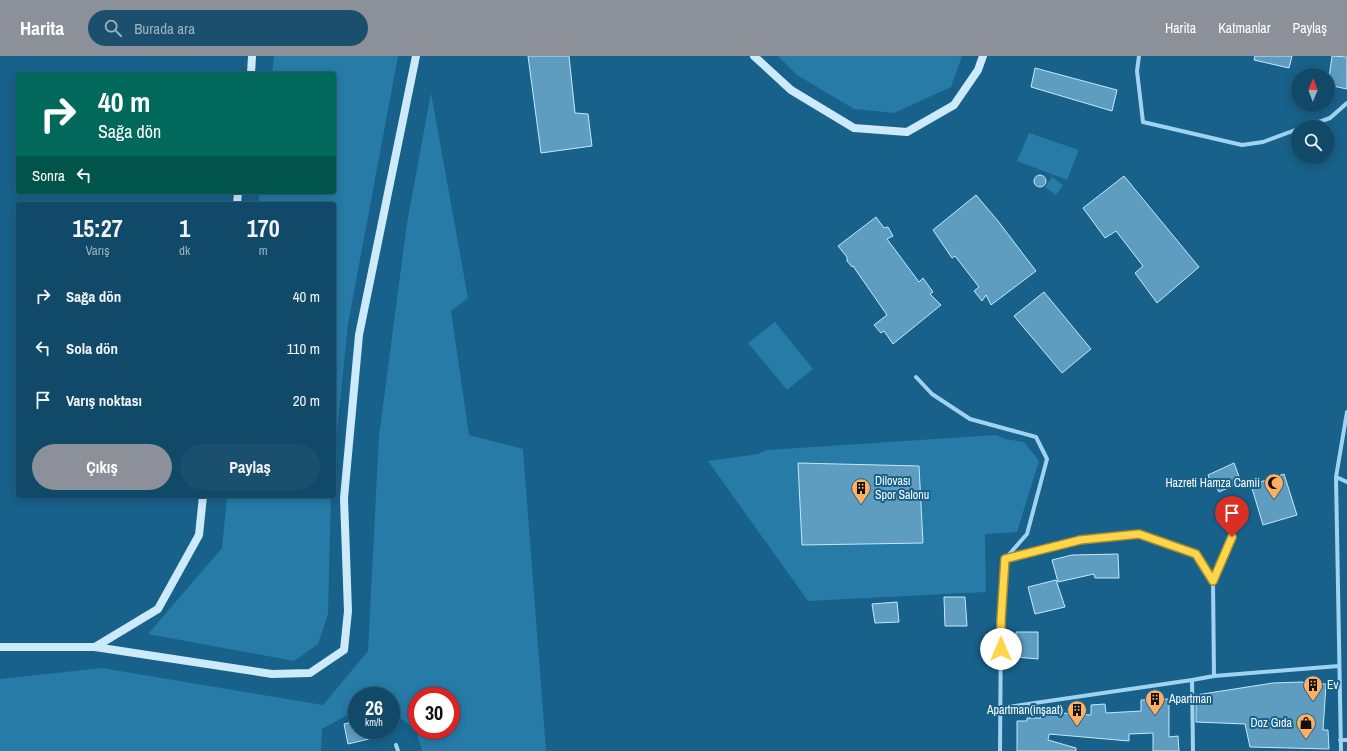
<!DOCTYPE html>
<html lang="tr">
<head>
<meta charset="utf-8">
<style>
  :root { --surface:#114968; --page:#1a506e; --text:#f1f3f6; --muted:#9cb2c0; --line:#30617c; --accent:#8c9099 }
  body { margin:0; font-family:"Archivo Narrow",sans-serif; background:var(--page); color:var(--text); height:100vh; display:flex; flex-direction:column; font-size:15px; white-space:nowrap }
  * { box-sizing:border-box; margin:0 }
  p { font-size:13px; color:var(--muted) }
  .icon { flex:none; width:22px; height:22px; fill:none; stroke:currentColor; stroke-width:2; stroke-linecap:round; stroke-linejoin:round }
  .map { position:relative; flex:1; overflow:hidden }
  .details { position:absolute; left:16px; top:146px; width:320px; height:296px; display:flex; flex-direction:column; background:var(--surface); border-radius:4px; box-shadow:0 2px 10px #0003,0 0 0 1px var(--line) }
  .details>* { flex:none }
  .guide { position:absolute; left:16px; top:16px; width:320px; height:122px; border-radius:4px; box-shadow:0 2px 10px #0003,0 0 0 1px var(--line); background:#00695c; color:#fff; overflow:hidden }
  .needle { width:26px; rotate:1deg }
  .controls { position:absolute; left:1291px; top:12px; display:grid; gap:8px }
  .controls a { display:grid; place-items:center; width:44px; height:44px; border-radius:50%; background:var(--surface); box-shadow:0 2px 10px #0003,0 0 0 1px var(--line); font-size:20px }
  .speed { position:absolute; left:348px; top:631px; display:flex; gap:8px; font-size:20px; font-weight:700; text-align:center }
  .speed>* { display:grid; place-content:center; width:52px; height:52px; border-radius:50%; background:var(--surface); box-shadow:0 2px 10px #0003,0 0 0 1px var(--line); line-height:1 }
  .speed small { font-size:10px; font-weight:400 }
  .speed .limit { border:6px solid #d22; background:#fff; color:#111 }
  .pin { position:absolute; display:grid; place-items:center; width:34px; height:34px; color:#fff; margin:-41px -17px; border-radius:50% 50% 50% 0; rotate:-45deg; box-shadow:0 0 4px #0007 }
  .pin .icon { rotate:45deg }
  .me { position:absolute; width:44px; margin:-22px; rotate:0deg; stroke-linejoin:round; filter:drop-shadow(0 0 3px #0008) }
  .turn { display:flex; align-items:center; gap:14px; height:84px; padding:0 16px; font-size:18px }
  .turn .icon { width:52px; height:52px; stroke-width:2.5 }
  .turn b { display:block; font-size:28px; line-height:34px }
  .then { display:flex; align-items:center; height:38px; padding:0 16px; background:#0003; gap:8px; font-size:15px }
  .eta { display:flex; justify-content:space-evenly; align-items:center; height:68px; text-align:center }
  .eta b { font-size:24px; font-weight:700; line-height:28px }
  .cta { display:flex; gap:8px; margin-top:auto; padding:8px 16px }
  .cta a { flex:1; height:46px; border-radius:24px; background:var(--accent); color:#fff; font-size:16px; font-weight:700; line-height:46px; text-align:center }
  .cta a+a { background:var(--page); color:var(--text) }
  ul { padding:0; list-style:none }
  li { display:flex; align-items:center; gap:12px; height:52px; padding:0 16px }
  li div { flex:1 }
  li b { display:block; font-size:15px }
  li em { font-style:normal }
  header { display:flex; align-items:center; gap:24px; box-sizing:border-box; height:56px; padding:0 20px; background:var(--accent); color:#fff }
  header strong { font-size:19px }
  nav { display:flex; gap:22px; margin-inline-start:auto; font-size:14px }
  .search { width:280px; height:36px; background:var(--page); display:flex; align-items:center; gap:10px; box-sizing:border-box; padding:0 14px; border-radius:22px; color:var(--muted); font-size:15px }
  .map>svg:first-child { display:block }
  .green { fill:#267ba7; fill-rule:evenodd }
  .building { fill:#5e9dbf; stroke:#c6e8fb }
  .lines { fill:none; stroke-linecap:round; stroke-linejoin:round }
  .street { stroke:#a0d3ef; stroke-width:4 }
  .secondary { stroke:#cdeafa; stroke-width:8 }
  .route-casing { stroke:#a68a30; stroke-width:10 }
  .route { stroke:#ffd54a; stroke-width:7 }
  .labels { text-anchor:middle; stroke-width:4; stroke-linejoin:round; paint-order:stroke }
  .poi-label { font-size:12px; fill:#fff; stroke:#17618b; text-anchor:start }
</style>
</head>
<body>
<header>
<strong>Harita</strong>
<div class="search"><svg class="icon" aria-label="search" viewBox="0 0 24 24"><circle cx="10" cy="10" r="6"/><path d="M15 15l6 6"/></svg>Burada ara</div>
<nav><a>Harita</a><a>Katmanlar</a><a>Paylaş</a></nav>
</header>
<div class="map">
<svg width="1347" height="695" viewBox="0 0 1347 695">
  <rect width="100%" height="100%" fill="#17618b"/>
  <path class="green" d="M274,0H398L348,268L334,405V148H258L260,136H334V18H272Z
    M778,0H962L951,31L894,57L854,53L797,19Z
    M431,37L468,242L451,255L469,379L523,393L546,695H422L416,674L391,655V640H357V654L322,673L321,695H0V623L102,612L323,649L368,595L379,380L407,167ZM417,640H451V674H417Z
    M1029,77L1079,94L1067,124L1017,105Z
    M1052,121L1063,129L1056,139L1045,131Z
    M775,266L813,313L787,334L748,287Z
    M996,379L1005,383L1024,386L1039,405L1017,476L985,478L986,536L808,545L708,405L758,398L767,394Z
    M227,440H331L328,558L318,588L294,605L148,578L222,492Z"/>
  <path class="building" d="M528,0H569L575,57L588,58L592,90L541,97Z
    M1255,0H1292L1289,12L1254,4Z
    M1332,0L1347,1V33L1328,29Z
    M1035,12L1117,34L1112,55L1031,31Z
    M1034 125a6 6 0 1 1 12 0a6 6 0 1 1-12 0Z
    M1124,120L1199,211L1157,247L1135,217L1143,210L1116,175L1105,182L1083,152Z
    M976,139L998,165L1036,215L991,249L986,239L982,245L974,235L979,231L955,200L952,202L933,174Z
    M876,161L884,172L888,171L893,180L887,183L919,226L923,222L933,236L930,238L941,249L893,288L884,275L881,277L874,269L887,259L853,210L852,211L847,205V201L838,190Z
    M1044,236L1091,293L1062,317L1014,260Z
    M798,407L919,410L923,487L802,489Z
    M1234,407L1241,426L1219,436L1216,431H1212L1208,419Z
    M1284,418L1297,459L1263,469L1251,429Z
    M1118,498L1119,522H1095L1094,518L1058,526L1052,504L1072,499Z
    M1056,524L1065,551L1035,558L1028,531Z
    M944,541H965L967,570H945Z
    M897,546L899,566L875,567L872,548Z
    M1016,576H1038V603L1016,601Z
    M1300,626L1326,628L1323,674H1328L1329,693L1250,691L1245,668L1196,666V639L1273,627Z
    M1169,643V681L1178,680L1179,695H1153V677L1129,678V685L1049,678L1048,684L1076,692V695H1017V665H1027V662H1041V660L1063,657L1091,659V649L1105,648L1106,657L1141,655V644Z
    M357,665V674H366L369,683L348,688L344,668Z"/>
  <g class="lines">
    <path class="street" d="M1139,0L1137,15L1143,66L1242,89L1263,86L1298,73
      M1305,71L1330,62L1347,47
      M916,321L932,338L970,363L1036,381L1047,403L1027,478L1005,503
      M1336,421L1347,426
      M1214,620L1213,525L1232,481
      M1192,624L1193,695
      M1001,652L1192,624L1214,620L1339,610
      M1340,684H1347
      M396,689L398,695
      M1000,695L1001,564L1005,503L1080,484L1139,478L1196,498L1213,525
      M1341,695L1336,421L1347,356"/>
    <path class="secondary" d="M754,0L791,34L854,72L907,76L954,49L978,14L983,0
      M251,18L252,0
      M237,148L238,136
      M0,591H95L272,618L310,617L344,594L348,555L344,442L359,279L416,0
      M95,591L158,553L199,479L203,440"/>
  </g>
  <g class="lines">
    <defs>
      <path id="route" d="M1001,593V564L1005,503L1080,484L1139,478L1196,498L1213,525L1232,481"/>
    </defs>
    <use href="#route" class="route-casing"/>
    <use href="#route" class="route"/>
  </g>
  <defs>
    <symbol id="mosque-pin" viewBox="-11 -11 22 30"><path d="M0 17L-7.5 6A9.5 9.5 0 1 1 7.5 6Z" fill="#ffaf5d" stroke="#17618b"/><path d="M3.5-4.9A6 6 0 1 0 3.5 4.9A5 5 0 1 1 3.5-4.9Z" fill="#111"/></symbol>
    <symbol id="building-pin" viewBox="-11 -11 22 30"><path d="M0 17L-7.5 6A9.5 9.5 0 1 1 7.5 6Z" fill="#ffaf5d" stroke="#17618b"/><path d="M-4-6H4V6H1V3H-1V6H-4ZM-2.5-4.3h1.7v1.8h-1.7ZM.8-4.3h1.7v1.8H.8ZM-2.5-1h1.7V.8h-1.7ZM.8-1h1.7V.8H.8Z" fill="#111"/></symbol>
    <symbol id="shop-pin" viewBox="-11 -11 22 30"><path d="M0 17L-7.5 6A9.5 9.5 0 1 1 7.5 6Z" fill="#ffaf5d" stroke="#17618b"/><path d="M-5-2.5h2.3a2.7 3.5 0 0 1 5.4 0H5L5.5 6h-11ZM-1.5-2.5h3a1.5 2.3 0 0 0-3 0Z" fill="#111"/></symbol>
  </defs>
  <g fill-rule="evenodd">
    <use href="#mosque-pin" x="1263" y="416" width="22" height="30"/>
    <use href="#building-pin" x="850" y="421" width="22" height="30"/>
    <use href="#building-pin" x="1302" y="618" width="22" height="30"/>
    <use href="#building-pin" x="1144" y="632" width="22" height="30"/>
    <use href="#building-pin" x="1066" y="643" width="22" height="30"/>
    <use href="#shop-pin" x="1295" y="656" width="22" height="30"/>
  </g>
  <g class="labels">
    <g class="poi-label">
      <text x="875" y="429">Dilovası<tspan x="875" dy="14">Spor Salonu</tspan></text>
      <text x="1260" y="431" text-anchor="end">Hazreti Hamza Camii</text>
      <text x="1327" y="633">Ev</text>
      <text x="1169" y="647">Apartman</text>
      <text x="1063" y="658" text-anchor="end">Apartman(inşaat)</text>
      <text x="1292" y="671" text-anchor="end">Doz Gıda</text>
    </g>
  </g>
</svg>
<div class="controls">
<a><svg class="needle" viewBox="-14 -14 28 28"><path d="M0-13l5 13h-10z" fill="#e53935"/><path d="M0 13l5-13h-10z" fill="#9cb2c0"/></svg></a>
<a><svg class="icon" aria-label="search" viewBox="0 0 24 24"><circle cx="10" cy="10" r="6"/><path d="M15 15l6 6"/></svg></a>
</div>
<div class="speed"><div>26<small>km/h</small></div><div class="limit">30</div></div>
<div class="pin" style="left:1232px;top:481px;background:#d93025"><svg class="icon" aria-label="arrive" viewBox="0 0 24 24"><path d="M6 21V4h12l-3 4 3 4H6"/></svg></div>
<svg class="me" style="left:1001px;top:593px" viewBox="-20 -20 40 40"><circle r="19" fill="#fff"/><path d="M0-13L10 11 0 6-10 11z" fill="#ffd54a"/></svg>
<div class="guide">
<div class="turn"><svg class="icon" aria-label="right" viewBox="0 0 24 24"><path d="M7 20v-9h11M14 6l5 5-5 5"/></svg><div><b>40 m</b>Sağa dön</div></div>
<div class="then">Sonra<svg class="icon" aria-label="left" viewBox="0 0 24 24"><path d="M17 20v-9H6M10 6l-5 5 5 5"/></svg></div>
</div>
<section class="details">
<div class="eta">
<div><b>15:27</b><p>Varış</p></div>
<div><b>1</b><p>dk</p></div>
<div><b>170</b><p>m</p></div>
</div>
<ul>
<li><svg class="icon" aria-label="right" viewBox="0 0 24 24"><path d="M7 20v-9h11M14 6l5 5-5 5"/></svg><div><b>Sağa dön</b></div><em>40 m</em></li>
<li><svg class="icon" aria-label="left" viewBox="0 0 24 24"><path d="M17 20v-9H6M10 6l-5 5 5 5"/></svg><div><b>Sola dön</b></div><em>110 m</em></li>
<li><svg class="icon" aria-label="arrive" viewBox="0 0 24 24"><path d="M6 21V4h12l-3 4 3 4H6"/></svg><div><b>Varış noktası</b></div><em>20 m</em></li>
</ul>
<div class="cta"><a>Çıkış</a><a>Paylaş</a></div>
</section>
</div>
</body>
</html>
